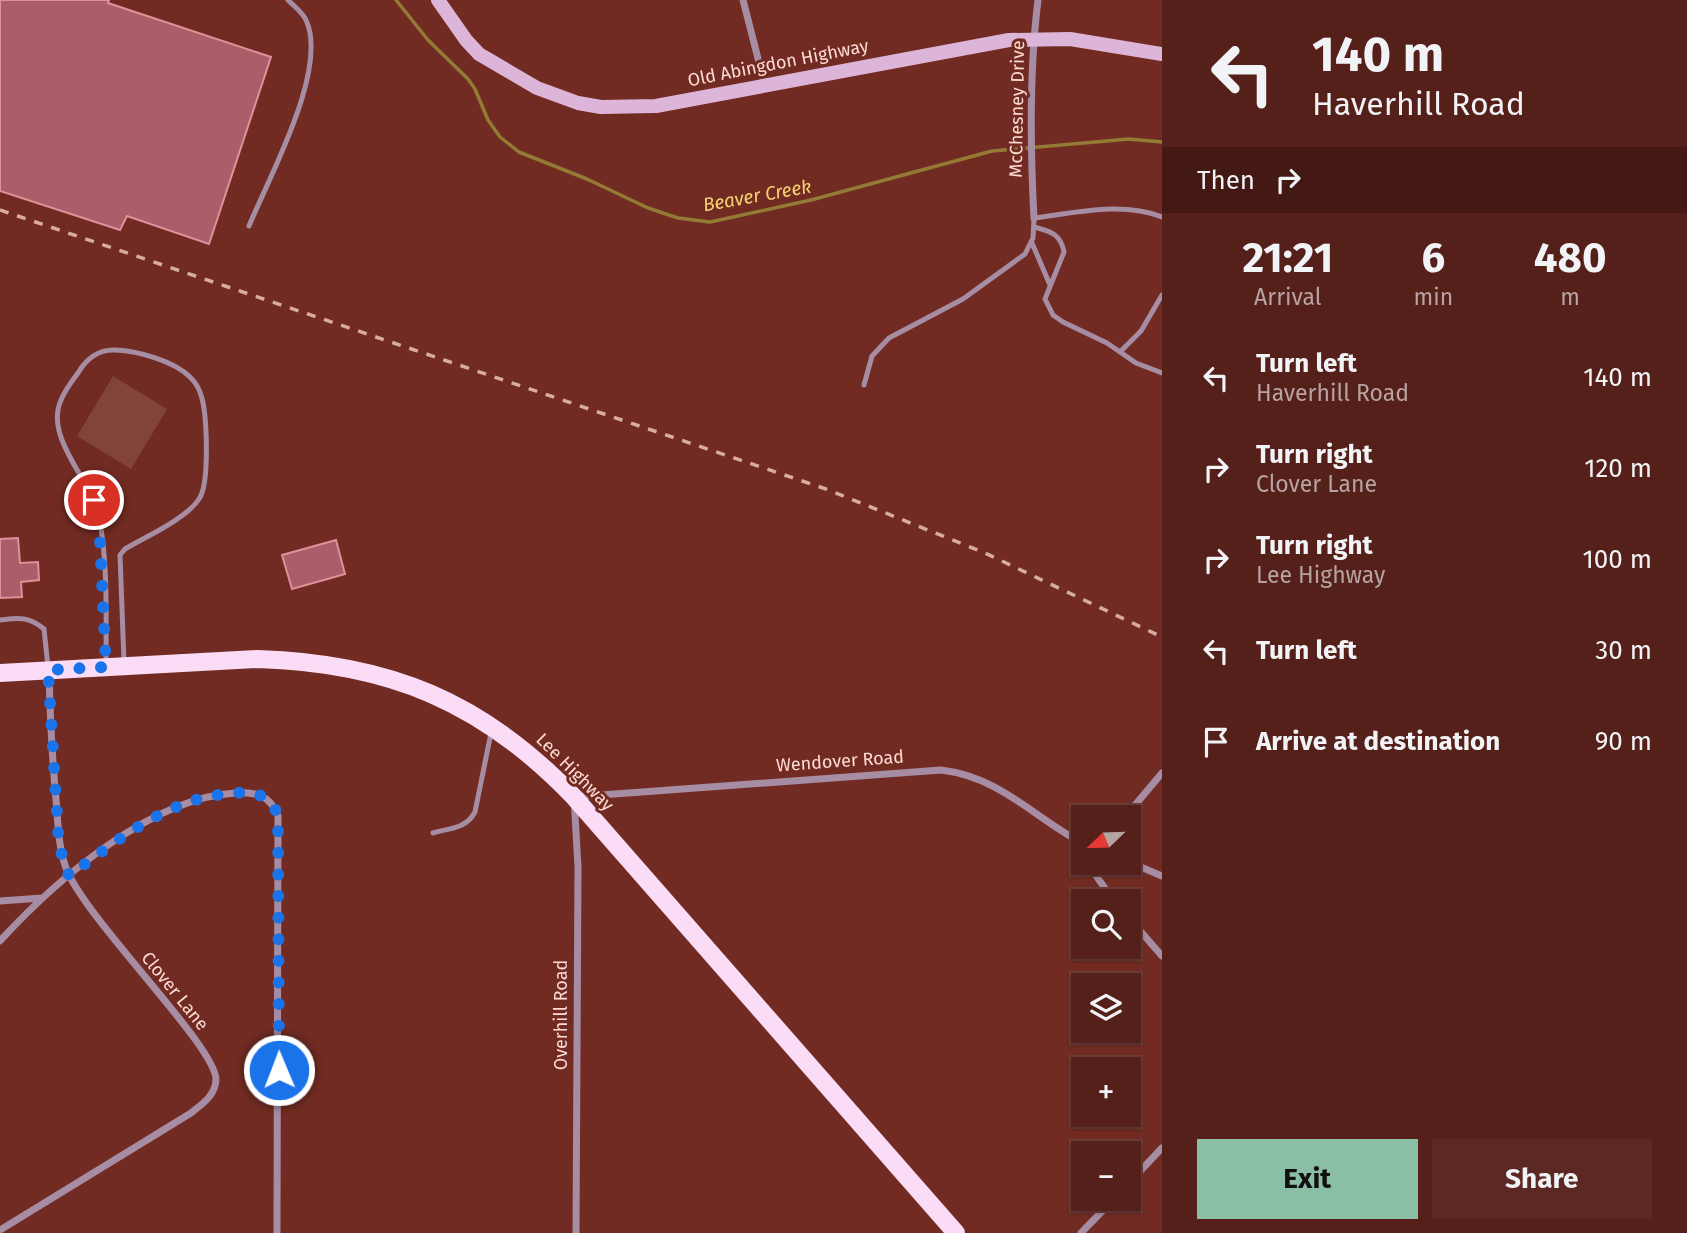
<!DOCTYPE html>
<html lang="en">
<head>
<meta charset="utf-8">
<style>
  :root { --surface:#55201a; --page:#5b2823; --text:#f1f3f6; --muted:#b6a3a2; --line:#6b3e39; --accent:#8abfa5 }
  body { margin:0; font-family:"Fira Sans",sans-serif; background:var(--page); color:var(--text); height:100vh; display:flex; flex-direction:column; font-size:26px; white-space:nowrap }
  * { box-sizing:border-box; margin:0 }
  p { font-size:23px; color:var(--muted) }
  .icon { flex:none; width:38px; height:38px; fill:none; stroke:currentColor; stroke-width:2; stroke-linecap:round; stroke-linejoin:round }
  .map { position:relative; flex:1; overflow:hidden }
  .details { display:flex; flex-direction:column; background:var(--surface); width:525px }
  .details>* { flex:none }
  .guide { background:#55201a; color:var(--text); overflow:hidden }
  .needle { width:46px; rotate:247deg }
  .tools { position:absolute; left:1071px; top:805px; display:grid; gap:14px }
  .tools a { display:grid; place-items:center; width:70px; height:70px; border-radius:0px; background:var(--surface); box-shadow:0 2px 5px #0004,0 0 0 2px var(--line); font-size:35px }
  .pin { position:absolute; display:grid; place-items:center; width:60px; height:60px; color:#fff; margin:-30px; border:4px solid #fff; border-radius:50%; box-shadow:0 2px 7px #0007 }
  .me { position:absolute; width:77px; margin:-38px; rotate:359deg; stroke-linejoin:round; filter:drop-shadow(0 0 5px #0008) }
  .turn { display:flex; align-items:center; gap:24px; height:147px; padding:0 35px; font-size:32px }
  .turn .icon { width:91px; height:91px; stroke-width:2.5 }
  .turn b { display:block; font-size:49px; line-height:60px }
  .then { display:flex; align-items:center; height:66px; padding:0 35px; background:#0003; gap:14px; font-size:26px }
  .eta { display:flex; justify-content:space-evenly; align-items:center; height:119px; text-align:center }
  .eta b { font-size:42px; font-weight:700; line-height:49px }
  .button { display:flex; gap:14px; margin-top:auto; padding:14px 35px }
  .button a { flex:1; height:80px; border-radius:0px; background:var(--accent); color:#111; font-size:28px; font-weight:700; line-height:80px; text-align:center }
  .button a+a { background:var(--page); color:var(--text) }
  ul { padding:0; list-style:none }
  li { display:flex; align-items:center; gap:21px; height:91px; padding:0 35px }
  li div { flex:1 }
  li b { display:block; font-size:26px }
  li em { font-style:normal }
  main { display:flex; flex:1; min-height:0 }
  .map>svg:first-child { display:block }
  .green { fill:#82443a }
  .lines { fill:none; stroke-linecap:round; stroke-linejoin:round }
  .stream { stroke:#937b35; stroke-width:3.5 }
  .building { fill:#ab5d6a; stroke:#e28f9c; stroke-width:2 }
  .lane { stroke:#a68da3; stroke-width:5 }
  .street { stroke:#a68da3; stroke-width:7 }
  .secondary { stroke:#dcb5d8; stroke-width:14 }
  .primary { stroke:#fadcf6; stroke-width:18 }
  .rail { stroke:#d8aca4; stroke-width:3.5; stroke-dasharray:9 9; stroke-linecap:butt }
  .route { stroke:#1a73e8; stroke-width:12; stroke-dasharray:0 21.6 }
  .labels { text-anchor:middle; stroke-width:6; stroke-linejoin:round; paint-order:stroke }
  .street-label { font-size:18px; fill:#fddad3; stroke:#712b22 }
  .water-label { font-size:19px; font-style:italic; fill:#f5d270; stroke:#712b22 }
</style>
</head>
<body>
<main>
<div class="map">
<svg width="1162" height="1233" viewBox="0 0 1162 1233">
  <rect width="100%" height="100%" fill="#712b22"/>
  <path class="green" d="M113,376L167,409L131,469L77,436Z"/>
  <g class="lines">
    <path class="stream" d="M396,0L428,40L468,79L475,89L488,120L500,137L519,152L587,179L648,208L678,218L710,222L811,200L992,151L1129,139L1162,142"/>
  </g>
  <path class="building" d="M0,0H109L108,3L271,57L209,244L127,216L120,230L0,191Z
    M18,538L20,563L38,562L39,580L21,582L22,597L0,598V539Z
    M336,540L345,574L292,589L282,555Z"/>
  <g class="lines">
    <path class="lane" d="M249,226C269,177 329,69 306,20C303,13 294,6 288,0
      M1034,227C1050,231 1061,234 1064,252L1045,299L1053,315L1063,322L1107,343L1136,363L1162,373
      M1032,243L1050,285
      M1120,352L1141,331L1162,295
      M864,385L872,356L889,338L963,299L1025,254L1033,238L1034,218C1075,213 1122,201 1162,217
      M0,620C18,617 30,617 44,629L48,667
      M106,665C106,619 108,561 99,517C91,479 44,438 61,400C65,390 72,381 78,373C86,359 99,349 116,350C138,351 174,361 190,377C195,382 199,388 201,395C207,413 210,484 199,499C186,519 145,537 125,549L120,555L124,662
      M433,833C449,828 466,829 475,812L491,733"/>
    <path class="street" d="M743,0L765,86
      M1034,218C1030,145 1029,73 1038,0
      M1125,817L1162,773
      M1129,862L1162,876
      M1087,863L1114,901
      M0,901L42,898
      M1129,918L1162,956
      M0,941C55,881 151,797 236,793C257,792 270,795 278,816L277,1233
      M1129,1183L1162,1148
      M0,1230L191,1113C202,1104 215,1096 216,1080C217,1047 85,919 66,868C58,846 58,822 56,799C52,757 50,714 49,671
      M576,1233L578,867L574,797L941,770C1000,777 1032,816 1082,843L1083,849
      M1081,1233L1114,1199"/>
    <path class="secondary" d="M438,0L466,40L479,54L537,88L578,103L601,107L656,106L1009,40L1070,39L1162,54"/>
    <path class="primary" d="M0,673L258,659C389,663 483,702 574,797L956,1233"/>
    <path class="rail" d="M0,210L826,489L985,553L1162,637"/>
  </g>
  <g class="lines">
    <path class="route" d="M94,500L99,519L106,667L48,670L59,846L69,876C119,839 171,796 236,793C256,792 270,794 278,816L279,1070"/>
  </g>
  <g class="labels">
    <g class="street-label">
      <text transform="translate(778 63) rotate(-11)" y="6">Old Abingdon Highway</text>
      <text transform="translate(1017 109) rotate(-89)" y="6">McChesney Drive</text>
      <text transform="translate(840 761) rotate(-4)" y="6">Wendover Road</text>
      <text transform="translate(575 772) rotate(45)" y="6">Lee Highway</text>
      <text transform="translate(175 991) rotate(51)" y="6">Clover Lane</text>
      <text transform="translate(561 1015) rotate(-90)" y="6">Overhill Road</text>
    </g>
    <g class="water-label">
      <text transform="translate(757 195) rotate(-10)" y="7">Beaver Creek</text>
    </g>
  </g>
</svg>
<div class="tools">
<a><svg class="needle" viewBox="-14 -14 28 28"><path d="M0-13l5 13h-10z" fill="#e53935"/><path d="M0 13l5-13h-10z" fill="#b6a3a2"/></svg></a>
<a><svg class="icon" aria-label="search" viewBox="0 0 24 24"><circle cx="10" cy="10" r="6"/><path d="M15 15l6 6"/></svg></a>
<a><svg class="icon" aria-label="layers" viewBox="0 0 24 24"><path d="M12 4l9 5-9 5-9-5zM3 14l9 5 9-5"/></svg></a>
<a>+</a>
<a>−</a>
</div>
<div class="pin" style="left:94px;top:500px;background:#d93025"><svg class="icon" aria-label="arrive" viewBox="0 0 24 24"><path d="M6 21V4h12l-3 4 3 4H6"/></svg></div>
<svg class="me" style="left:279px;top:1070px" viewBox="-20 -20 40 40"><circle r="17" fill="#1a73e8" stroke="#fff" stroke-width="3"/><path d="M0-11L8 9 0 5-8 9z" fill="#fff"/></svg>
</div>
<section class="details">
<div class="guide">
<div class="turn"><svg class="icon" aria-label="left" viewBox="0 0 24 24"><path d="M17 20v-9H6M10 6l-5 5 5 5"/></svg><div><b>140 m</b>Haverhill Road</div></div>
<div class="then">Then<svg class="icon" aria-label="right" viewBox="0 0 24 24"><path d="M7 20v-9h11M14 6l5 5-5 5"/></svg></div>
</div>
<div class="eta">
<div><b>21:21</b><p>Arrival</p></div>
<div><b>6</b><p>min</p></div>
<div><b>480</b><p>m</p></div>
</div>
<ul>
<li><svg class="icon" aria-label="left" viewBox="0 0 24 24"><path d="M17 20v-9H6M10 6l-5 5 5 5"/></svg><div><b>Turn left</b><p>Haverhill Road</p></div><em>140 m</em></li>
<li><svg class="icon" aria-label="right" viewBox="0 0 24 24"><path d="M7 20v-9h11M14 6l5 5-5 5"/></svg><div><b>Turn right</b><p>Clover Lane</p></div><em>120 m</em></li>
<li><svg class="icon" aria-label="right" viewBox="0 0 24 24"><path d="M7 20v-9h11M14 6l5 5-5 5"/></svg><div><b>Turn right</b><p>Lee Highway</p></div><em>100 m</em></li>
<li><svg class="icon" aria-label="left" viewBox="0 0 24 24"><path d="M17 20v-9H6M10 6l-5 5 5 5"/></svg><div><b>Turn left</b></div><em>30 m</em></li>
<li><svg class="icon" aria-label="arrive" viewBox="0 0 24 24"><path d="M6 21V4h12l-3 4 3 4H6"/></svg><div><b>Arrive at destination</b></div><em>90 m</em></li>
</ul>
<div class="button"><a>Exit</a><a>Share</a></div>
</section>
</main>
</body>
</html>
